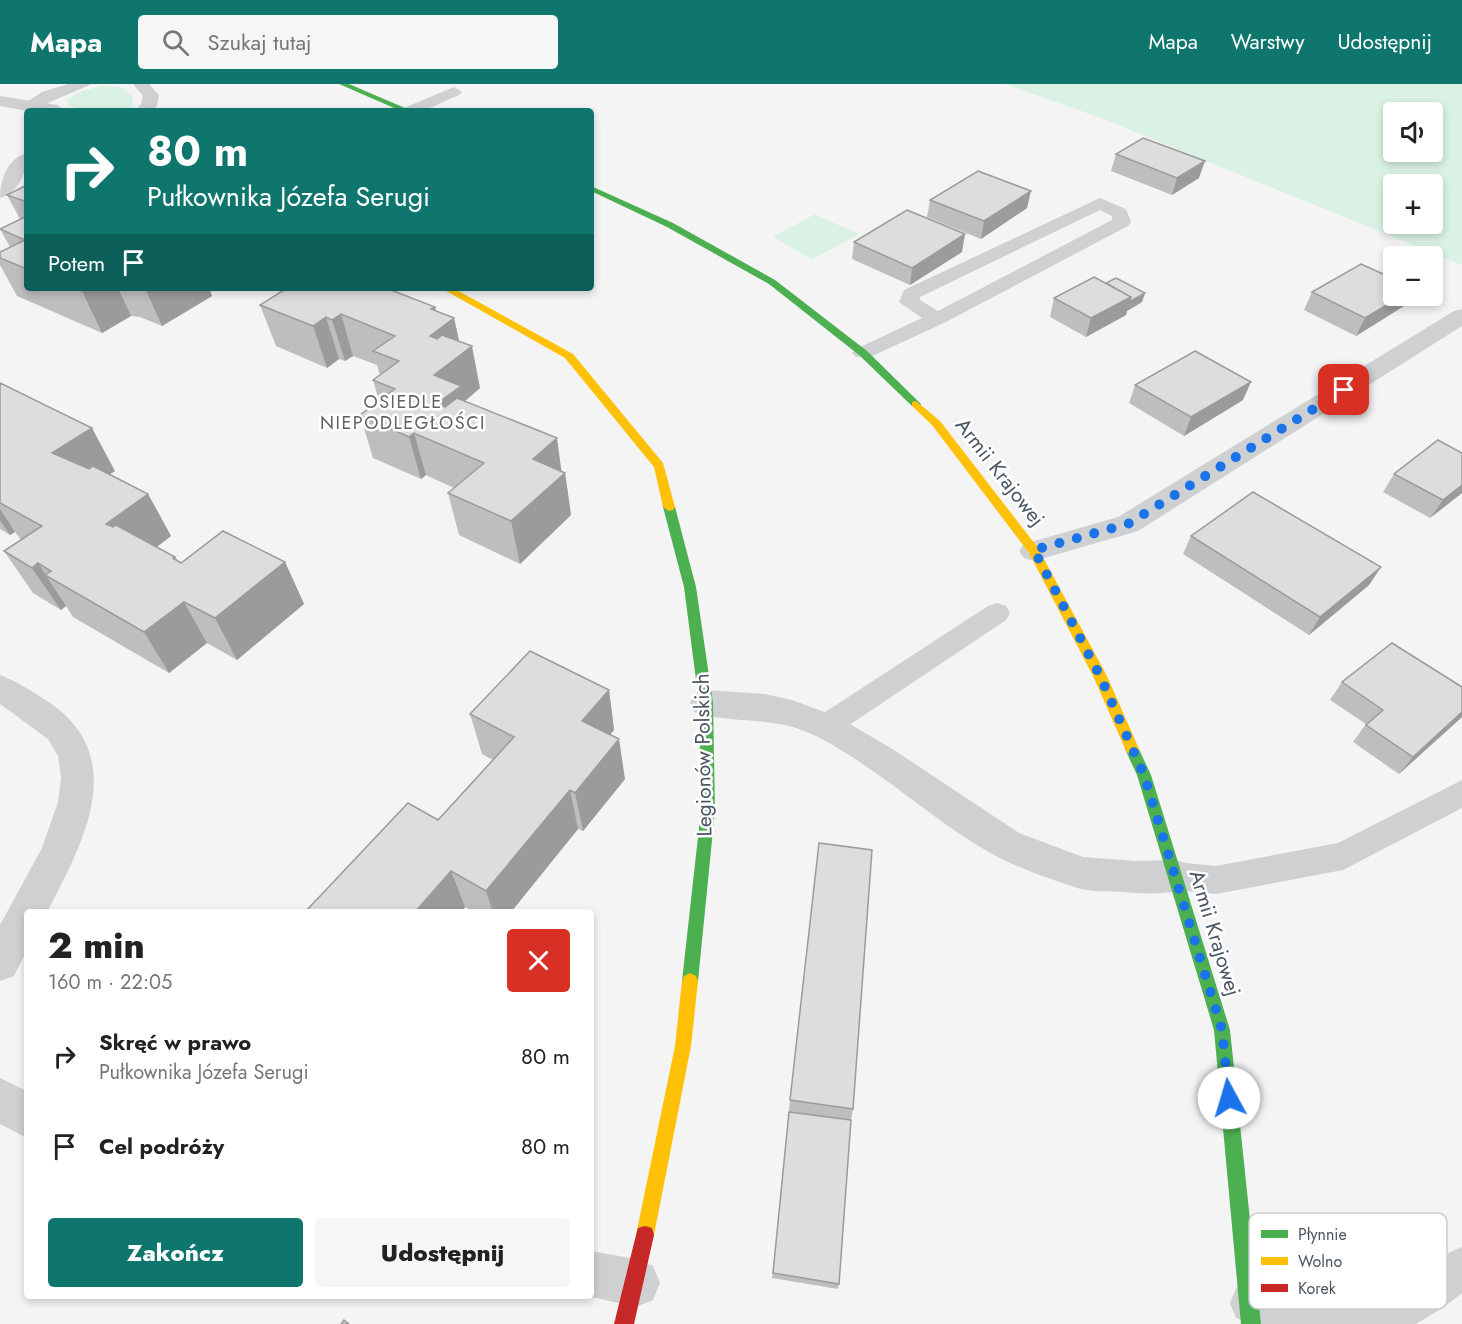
<!DOCTYPE html>
<html lang="pl">
<head>
<meta charset="utf-8">
<style>
  :root { --surface:#fff; --page:#f6f6f6; --text:#222; --muted:#767676; --accent:#0f766e }
  body { margin:0; font-family:Jost,sans-serif; background:var(--page); color:var(--text); height:100vh; display:flex; flex-direction:column; font-size:22px; white-space:nowrap }
  * { box-sizing:border-box; margin:0 }
  p { font-size:20px; color:var(--muted) }
  .icon { flex:none; width:33px; height:33px; fill:none; stroke:currentColor; stroke-width:2; stroke-linecap:round; stroke-linejoin:round }
  .map { position:relative; flex:1; overflow:hidden }
  .panel { position:absolute; left:24px; top:825px; width:570px; height:390px; display:flex; flex-direction:column; background:var(--surface); border-radius:6px; box-shadow:0 3px 9px #0003 }
  .panel>* { flex:none }
  .hud { position:absolute; left:24px; top:24px; width:570px; height:183px; border-radius:6px; box-shadow:0 3px 9px #0003; background:#0f766e; color:#fff; overflow:hidden }
  .controls { position:absolute; left:1383px; top:18px; display:grid; gap:12px }
  .controls a { display:grid; place-items:center; width:60px; height:60px; border-radius:6px; background:var(--surface); box-shadow:0 3px 9px #0003; font-size:30px }
  .pin { position:absolute; display:grid; place-items:center; width:51px; height:51px; color:#fff; margin:-26px; border-radius:12px; box-shadow:0 3px 9px #0006 }
  .me { position:absolute; width:66px; margin:-33px; rotate:354deg; stroke-linejoin:round; filter:drop-shadow(0 0 4px #0008) }
  .turn { display:flex; align-items:center; gap:21px; height:126px; padding:0 24px; font-size:27px }
  .turn .icon { width:78px; height:78px; stroke-width:2.5 }
  .turn b { display:block; font-size:42px; line-height:51px }
  .then { display:flex; align-items:center; height:57px; padding:0 24px; background:#0003; gap:12px; font-size:22px }
  .round { display:grid; place-items:center; flex:none; width:63px; height:63px; border-radius:6px; background:var(--page) }
  .overview { display:flex; align-items:center; justify-content:space-between; height:102px; padding:0 24px }
  h1 { font-size:36px; font-weight:800; line-height:45px }
  .primary-button { display:flex; gap:12px; margin-top:auto; padding:12px 24px }
  .primary-button a { flex:1; height:69px; border-radius:6px; background:var(--accent); color:#fff; font-size:24px; font-weight:800; line-height:69px; text-align:center }
  .primary-button a+a { background:var(--page); color:var(--text) }
  ul { padding:0; list-style:none }
  li { display:flex; align-items:center; gap:18px; height:90px; padding:0 24px }
  li div { flex:1 }
  li b { display:block; font-size:22px }
  li em { font-style:normal }
  header { display:flex; align-items:center; gap:36px; box-sizing:border-box; height:84px; padding:0 30px; background:var(--accent); color:#fff }
  header strong { font-size:28px }
  nav { display:flex; gap:33px; margin-inline-start:auto; font-size:21px }
  .search { width:420px; height:54px; background:var(--page); display:flex; align-items:center; gap:15px; box-sizing:border-box; padding:0 21px; border-radius:6px; color:var(--muted); font-size:22px }
  .map>svg:first-child { display:block }
  .green { fill:#d9f2e3; fill-rule:evenodd }
  .lines { fill:none; stroke-linecap:round; stroke-linejoin:round }
  .lane { fill:#ced0d2; fill-rule:evenodd }
  .street { fill:#ced0d2; fill-rule:evenodd }
  .fast { fill:#4caf50; fill-rule:evenodd }
  .slow { fill:#ffc107; fill-rule:evenodd }
  .jam { fill:#c62828; fill-rule:evenodd }
  .wall { fill:#bebebf }
  .shaded-wall { fill:#9b9b9b }
  .building { fill:#ddddde; stroke:#9b9b9b; stroke-width:1.5 }
  .route { stroke:#1a73e8; stroke-width:10; stroke-dasharray:0 18 }
  .labels { text-anchor:middle; stroke-width:5; stroke-linejoin:round; paint-order:stroke }
  .far-neighbourhood-label { font-size:18px; letter-spacing:1.5px; fill:#5f6368; stroke:#fff }
  .street-label { font-size:21px; fill:#4a5661; stroke:#fff }
  .key { fill:#fff; stroke:#c9ccd0; stroke-width:1.5 }
  .key-label { font-size:16px; fill:#4a5661 }
</style>
</head>
<body>
<header>
<strong>Mapa</strong>
<div class="search"><svg class="icon" aria-label="search" viewBox="0 0 24 24"><circle cx="10" cy="10" r="6"/><path d="M15 15l6 6"/></svg>Szukaj tutaj</div>
<nav><a>Mapa</a><a>Warstwy</a><a>Udostępnij</a></nav>
</header>
<div class="map">
<svg width="1462" height="1240" viewBox="0 0 1462 1240">
  <rect width="100%" height="100%" fill="#f4f4f4"/>
  <path class="green" d="M1005,0H1462V181L1101,34ZM1394,28H1432V68H1394ZM1432,100V140H1394V100Z
    M102,2L121,3L133,13L132,27H84L69,21L66,16L82,7Z
    M815,130V131L860,150L812,175L773,153Z"/>
  <g class="lines">
    <path class="lane" d="M68,0H92L36,24H24L22,21L42,8Z
      M133,0H149L159,11L157,22L153,27H135L141,20L143,12Z
      M454,3L462,8L459,11L423,27H402L404,24Z
      M1100,114L1126,125L1131,138L1128,142L944,239L870,273H856L852,269L856,265L922,234L899,218L904,206ZM1100,126L1112,132V136L938,227L920,216V213Z
      M997,519L1006,522L1010,529L1006,536L836,650L826,653L816,650L812,642L816,634L988,522Z
      M1462,696V724L1343,786L1216,810L1176,806L1165,802L1160,792L1165,782L1176,778L1216,782L1338,759Z
      M1462,1163V1209L1444,1223L1416,1240H1253L1236,1234L1230,1219L1236,1204L1251,1198L1310,1212L1367,1221L1416,1195L1448,1169Z"/>
    <path class="street" d="M0,12L57,21L66,27H27L0,22Z
      M27,69C27,87 19,109 0,114C0,97 7,74 27,69Z
      M1462,225V242L1138,447L1034,477L1024,474L1019,467L1024,460L1118,433L1454,227Z
      M0,591C16,597 30,606 44,615C132,670 84,757 47,828H27V866L14,892L0,897V841L42,764L58,718L61,694L58,672L48,655L0,620Z
      M706,606L765,610L792,616L838,633L894,666L1019,749L1083,773L1136,777L1176,776L1189,780L1195,792L1189,804C1168,811 1144,810 1122,808C1109,807 1094,808 1081,805C1057,798 1013,782 992,770C930,735 878,683 814,651C773,631 734,641 694,628L690,619L694,610Z
      M0,994L27,1007V1054L0,1040Z
      M591,1167L636,1175L653,1182L660,1199L653,1216L636,1223L587,1212H591Z"/>
    <path class="fast" d="M339,0H349L412,27H401Z
      M591,102L673,139L775,196L867,267L921,320L920,322H912L859,271L769,200L667,143L591,107Z
      M669,419L675,423L696,503L713,619L715,726L698,897L696,902L690,905L684,902L682,897L701,726L699,619L684,503L663,423Z
      M1132,659L1137,661L1151,691L1230,946L1261,1240H1241L1214,946L1137,691L1125,665L1127,661Z"/>
    <path class="slow" d="M441,204H453L573,270L663,379L675,423L673,426L669,427L663,423L654,383L565,274Z
      M916,317L940,337L1038,464L1107,592L1139,665L1137,669H1127L1093,592L1029,469L932,341L912,322V318Z
      M690,889L696,892L698,897L691,962L654,1151L652,1158L645,1160L638,1158L636,1151L675,962L682,897L684,892Z"/>
    <path class="jam" d="M645,1142L652,1144L654,1151L634,1240H614L636,1151L638,1144Z"/>
  </g>
  <path class="wall" d="M1116,70L1199,94L1172,111L1111,87Z
    M27,101V204H209L212,212L162,242L140,233L131,232L102,249L17,212L0,181V168L10,163L0,145L20,135L7,111Z
    M930,116L1027,124L981,155L927,133Z
    M854,158L962,168L910,201L852,175Z
    M1106,199L1145,209L1142,218L1127,227L1126,231L1086,253L1050,233L1054,214Z
    M327,206L435,223L436,227L454,234L459,257L480,304L465,317L565,389L571,431L520,480L459,451L448,409L454,404L426,391L421,395L373,374L360,331L379,317L373,296L380,291L377,281L353,272L345,277L339,275L327,284L276,262L260,221Z
    M1312,208L1404,222L1356,252L1304,226Z
    M0,299L115,387L109,390L148,410L171,452L157,463L175,473L178,477L181,479L285,478L304,520L237,576L207,559L169,589L73,533L66,522L61,526L33,509L4,467L21,456L15,448L10,451L0,445Z
    M1135,301L1243,316L1184,352L1129,319Z
    M1394,390L1462,409L1430,434L1383,408Z
    M1191,452L1381,483L1369,501L1309,551L1183,470Z
    M1342,598L1462,633L1399,690L1353,658L1366,640L1330,616Z
    M609,606L614,646L610,651L625,695L583,747L578,745L511,828H474L465,823L461,828H305L438,736L493,676L482,670L470,630Z
    M819,759L853,1025L851,1036L839,1200L838,1205L772,1194L788,1034Z"/>
  <path class="shaded-wall" d="M1205,77L1199,94L1172,111L1177,94Z
    M1031,107L1027,124L981,155L984,137Z
    M965,150L962,168L910,201L912,184Z
    M87,204H118L131,232L102,249L82,207Z
    M145,204H209L212,212L162,242Z
    M1145,209L1142,218L1127,227L1126,231L1086,253L1091,234L1131,213Z
    M1402,212H1410L1404,222L1356,252L1365,234Z
    M435,223L440,244L454,234L462,270L472,262L480,304L465,317L471,344L438,319L434,291L430,252L431,225Z
    M341,230L353,272L345,277L332,236Z
    M326,233L339,275L327,284L313,242Z
    M1251,298L1243,316L1184,352L1191,333Z
    M92,344L115,387L78,411L52,369Z
    M414,349L426,391L421,395L409,353Z
    M557,354L562,391L565,389L571,431L520,480L511,437L533,375Z
    M1462,401V409L1430,434L1443,416Z
    M148,410L171,452L131,482L106,440Z
    M0,425L15,448L10,451L0,436Z
    M285,478L304,520L237,576L215,534Z
    M38,479L66,522L61,526L32,484Z
    M1381,483L1369,501L1309,551L1320,533Z
    M184,518L207,559L169,589L144,548Z
    M609,606L614,646L589,677L582,637Z
    M1462,628V633L1399,690L1413,673Z
    M619,655L625,695L583,747L575,709Z
    M570,706L578,745L511,828H493L486,807Z
    M451,787L465,823L461,828H415Z"/>
  <path class="building" d="M1143,54L1205,77L1177,94L1116,70Z
    M978,87L1031,107L984,137L930,116Z
    M27,101V118L7,111Z
    M907,126L965,150L912,184L854,158Z
    M27,132V185L0,174V168L25,156L0,145Z
    M1361,180L1394,195V212H1402L1365,234L1312,208Z
    M1094,193L1131,213L1091,234L1054,214Z
    M1116,194L1145,209L1129,218L1131,213L1106,199Z
    M74,204H87L82,207Z
    M287,204H322L327,206L330,204H386L435,223L431,225L454,234L430,252L437,255L442,251L472,262L434,291L461,302L438,319L445,323L457,314L557,354L533,375L565,389L511,437L448,409L484,379L414,349L409,353L360,331L395,305L373,296L399,277L373,267L395,252L341,230L332,236L326,233L313,242L260,221Z
    M1195,267L1251,298L1191,333L1135,301Z
    M0,299L92,344L52,369L89,385L93,382L148,410L106,440L113,443L116,441L175,473L173,474L181,479L223,447L285,478L215,534L184,518L144,548L45,491L51,487L38,479L32,484L4,467L42,442L0,419Z
    M1438,356L1462,369V401L1443,416L1394,390Z
    M1253,408L1381,483L1320,533L1191,452Z
    M1392,559L1462,603V628L1413,673L1366,641L1383,626L1342,598Z
    M530,567L609,606L582,637L619,655L575,709L570,706L486,807L451,787L415,828H305L408,719L438,736L514,653L470,630Z
    M819,759L872,766L853,1025L790,1016Z
    M789,1028L851,1036L839,1200L773,1189Z
    M344,1236L349,1240H341Z"/>
  <g class="lines">
    <path class="route" d="M1229,1014L1222,946L1144,691L1100,592L1034,466L1128,440L1344,306"/>
  </g>
  <g class="labels">
    <g class="far-neighbourhood-label">
      <text x="403" y="324">OSIEDLE<tspan x="403" dy="21">NIEPODLEGŁOŚCI</tspan></text>
    </g>
    <g class="street-label">
      <text transform="translate(1000 388) rotate(52)" y="7">Armii Krajowej</text>
      <text transform="translate(703 671) rotate(-91)" y="7">Legionów Polskich</text>
      <text transform="translate(1215 849) rotate(73)" y="7">Armii Krajowej</text>
    </g>
  </g>
  <rect x="1249" y="1129" width="198" height="96" rx="9" class="key"/>
  <rect x="1261" y="1146" width="27" height="8" fill="#4caf50"/>
  <rect x="1261" y="1173" width="27" height="8" fill="#ffc107"/>
  <rect x="1261" y="1200" width="27" height="8" fill="#c62828"/>
  <g class="key-label">
    <text x="1298" y="1156">Płynnie</text>
    <text x="1298" y="1183">Wolno</text>
    <text x="1298" y="1210">Korek</text>
  </g>
</svg>
<div class="controls">
<a><svg class="icon" aria-label="sound" viewBox="0 0 24 24"><path d="M4 9h4l5-4v14l-5-4H4zM17 9q2 3 0 6"/></svg></a>
<a>+</a>
<a>−</a>
</div>
<div class="pin" style="left:1344px;top:306px;background:#d93025"><svg class="icon" aria-label="arrive" viewBox="0 0 24 24"><path d="M6 21V4h12l-3 4 3 4H6"/></svg></div>
<svg class="me" style="left:1229px;top:1014px" viewBox="-20 -20 40 40"><circle r="19" fill="#fff"/><path d="M0-13L10 11 0 6-10 11z" fill="#1a73e8"/></svg>
<div class="hud">
<div class="turn"><svg class="icon" aria-label="right" viewBox="0 0 24 24"><path d="M7 20v-9h11M14 6l5 5-5 5"/></svg><div><b>80 m</b>Pułkownika Józefa Serugi</div></div>
<div class="then">Potem<svg class="icon" aria-label="arrive" viewBox="0 0 24 24"><path d="M6 21V4h12l-3 4 3 4H6"/></svg></div>
</div>
<section class="panel">
<div class="overview"><div><h1>2 min</h1><p>160 m · 22:05</p></div><a class="round" style="background:#d93025;color:#fff"><svg class="icon" aria-label="close" viewBox="0 0 24 24"><path d="M6 6l12 12M18 6L6 18"/></svg></a></div>
<ul>
<li><svg class="icon" aria-label="right" viewBox="0 0 24 24"><path d="M7 20v-9h11M14 6l5 5-5 5"/></svg><div><b>Skręć w prawo</b><p>Pułkownika Józefa Serugi</p></div><em>80 m</em></li>
<li><svg class="icon" aria-label="arrive" viewBox="0 0 24 24"><path d="M6 21V4h12l-3 4 3 4H6"/></svg><div><b>Cel podróży</b></div><em>80 m</em></li>
</ul>
<div class="primary-button"><a>Zakończ</a><a>Udostępnij</a></div>
</section>
</div>
</body>
</html>
